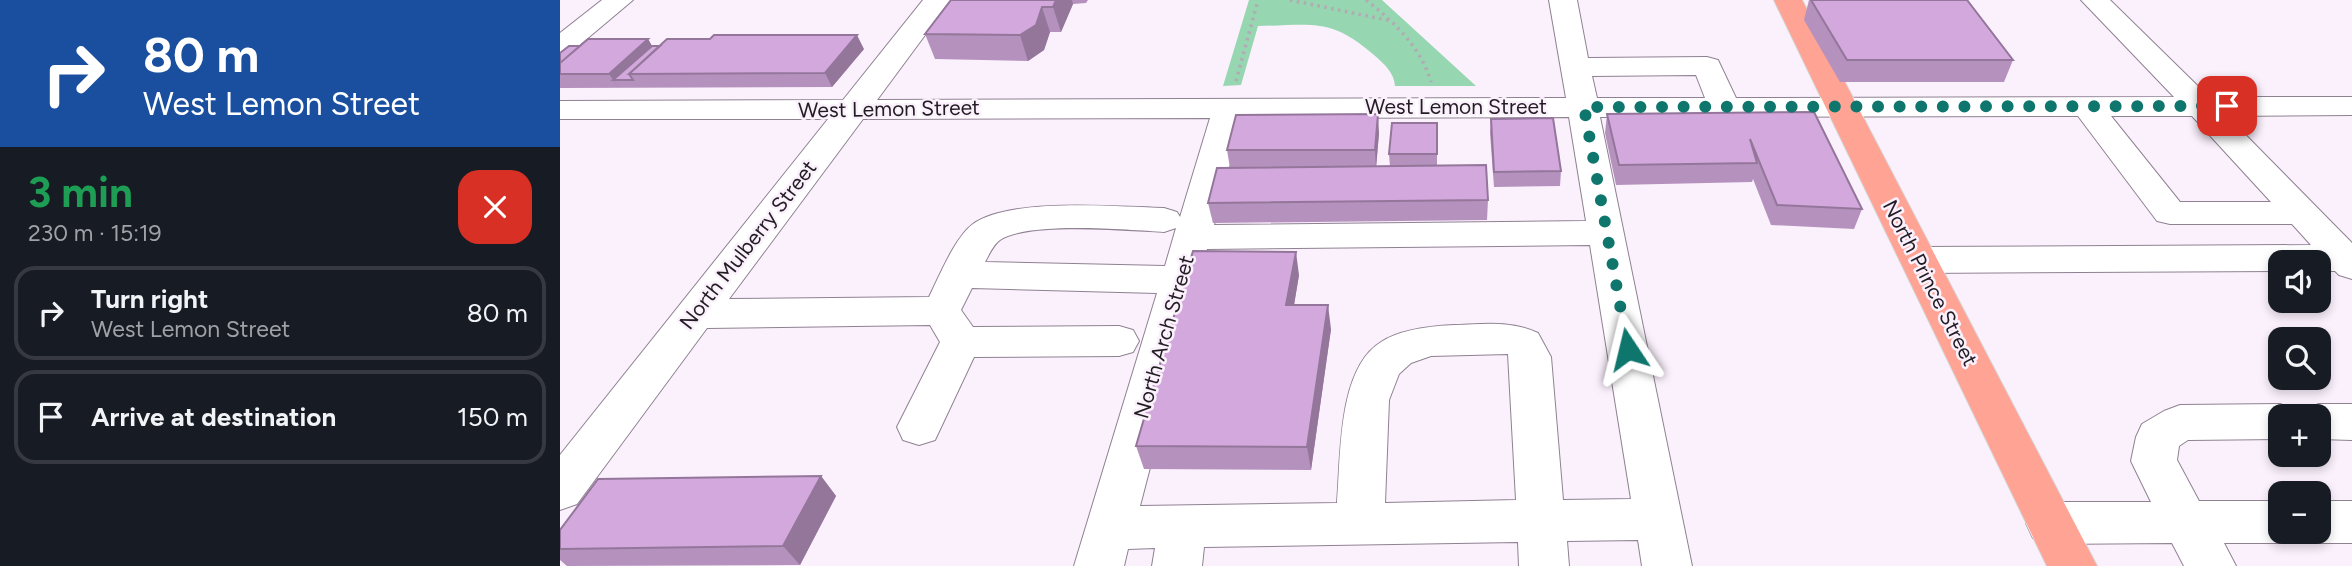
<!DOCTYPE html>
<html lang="en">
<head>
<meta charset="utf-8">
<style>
  :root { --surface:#171b24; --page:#242831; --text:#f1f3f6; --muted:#9ea1a6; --line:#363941 }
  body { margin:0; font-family:Figtree,sans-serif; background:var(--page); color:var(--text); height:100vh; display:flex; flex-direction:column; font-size:26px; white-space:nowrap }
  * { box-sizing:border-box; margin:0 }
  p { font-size:23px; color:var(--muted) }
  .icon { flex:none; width:38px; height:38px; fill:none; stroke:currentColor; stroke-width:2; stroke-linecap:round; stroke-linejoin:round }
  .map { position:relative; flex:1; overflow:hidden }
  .side { display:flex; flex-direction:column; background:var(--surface); width:560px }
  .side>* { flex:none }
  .guide { background:#1a4fa0; color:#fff; overflow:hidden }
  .fabs { position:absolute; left:1708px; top:250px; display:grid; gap:14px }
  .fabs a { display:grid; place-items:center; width:63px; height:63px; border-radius:14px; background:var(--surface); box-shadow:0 4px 10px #0003; font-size:35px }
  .pin { position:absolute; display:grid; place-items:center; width:60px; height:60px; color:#fff; margin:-30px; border-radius:14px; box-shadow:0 4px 10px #0006 }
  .me { position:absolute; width:77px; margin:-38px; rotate:350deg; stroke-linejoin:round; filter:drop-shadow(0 0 5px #0008) }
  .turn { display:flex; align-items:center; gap:24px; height:147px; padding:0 28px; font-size:32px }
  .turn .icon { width:91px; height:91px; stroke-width:2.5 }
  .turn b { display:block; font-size:49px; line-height:60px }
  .round { display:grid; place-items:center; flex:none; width:74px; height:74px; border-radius:21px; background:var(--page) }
  .head { display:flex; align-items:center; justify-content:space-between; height:119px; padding:0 28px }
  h1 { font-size:42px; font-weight:700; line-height:52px; color:#1e9e55 }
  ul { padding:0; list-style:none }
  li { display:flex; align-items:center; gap:21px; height:94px; margin:0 14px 10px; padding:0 14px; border:4px solid var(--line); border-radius:21px }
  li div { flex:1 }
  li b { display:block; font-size:26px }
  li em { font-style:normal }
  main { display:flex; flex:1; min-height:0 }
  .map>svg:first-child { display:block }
  .green { fill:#96d6b0 }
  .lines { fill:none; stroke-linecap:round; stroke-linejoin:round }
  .minor-casing { stroke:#8f8192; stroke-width:2 }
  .highway-casing { stroke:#d7d6d7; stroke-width:2 }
  .path { stroke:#b2aab4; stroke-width:3.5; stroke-dasharray:2.5 4.5; stroke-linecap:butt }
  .minor { fill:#fff; fill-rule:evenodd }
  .highway { fill:#ffa394; fill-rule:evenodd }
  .wall { fill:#b591be }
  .shaded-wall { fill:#94769b }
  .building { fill:#d3a9dd; stroke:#94769b; stroke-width:2 }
  .route { stroke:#0f766e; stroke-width:12; stroke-dasharray:0 21.6 }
  .labels { text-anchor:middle; stroke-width:5; stroke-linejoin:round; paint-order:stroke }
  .street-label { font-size:21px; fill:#221c23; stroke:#fbf1fd }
</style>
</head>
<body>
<main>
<section class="side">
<div class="guide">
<div class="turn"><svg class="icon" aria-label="right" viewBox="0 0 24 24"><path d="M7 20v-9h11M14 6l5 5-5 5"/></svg><div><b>80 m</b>West Lemon Street</div></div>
</div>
<div class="head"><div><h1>3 min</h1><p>230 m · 15:19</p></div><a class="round" style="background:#d93025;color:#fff"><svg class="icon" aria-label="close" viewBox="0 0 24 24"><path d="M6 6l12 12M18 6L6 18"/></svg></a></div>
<ul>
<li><svg class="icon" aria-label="right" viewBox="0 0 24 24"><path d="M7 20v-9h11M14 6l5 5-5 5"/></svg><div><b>Turn right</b><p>West Lemon Street</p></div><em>80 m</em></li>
<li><svg class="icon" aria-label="arrive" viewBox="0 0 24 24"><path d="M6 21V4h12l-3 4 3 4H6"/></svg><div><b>Arrive at destination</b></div><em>150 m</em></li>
</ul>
</section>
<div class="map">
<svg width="1792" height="566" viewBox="0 0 1792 566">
  <rect width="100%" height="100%" fill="#fbf1fd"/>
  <path class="green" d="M689,0H822L916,86H835C834,72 824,64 814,55C771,17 752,25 698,26L681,85L663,86Z"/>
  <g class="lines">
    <defs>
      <path id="minor" d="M42,0H73L10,53L0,56V33Z
        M363,0H391L317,100L1006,98L989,0H1017L1028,58L1147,57L1158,60L1176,98L1614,97L1521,0H1550L1649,97H1792V115L1667,116L1792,243V279L1779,275L1775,271H1759V262H1720V271L1359,273L1346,269L1340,260L1346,251L1359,247L1751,245L1732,224H1610L1597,221L1518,116L1040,117L1132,566H1082L1078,540L1007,541L1009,566H959L958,542L644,547L642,566H592L595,548L568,549L564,566H514L597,293L412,288L401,310L413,327L559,326L573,330L579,341L573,352L559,356L414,357L375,440L359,445L343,440L337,427L380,342L370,325L147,328L17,504L0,510V455L268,119H0V101L283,100ZM1136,75L1145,98H1037L1032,76ZM1551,116H1632L1711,202H1620ZM1009,117L1026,221L654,225L682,118ZM650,118L620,217L617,212L604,208C558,207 451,197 413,224C395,237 379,277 369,297L169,299L303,119ZM616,228L605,266L425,262C429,255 433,245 440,240C469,221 568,230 604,232ZM1030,245L1071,499L1003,500L991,357L978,333C951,320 924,324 894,325C871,326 841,329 821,342C777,369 781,458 777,503L580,506L647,249ZM948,354L956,500L825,503L829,400L839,374L851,363L871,356Z
        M1720,404L1736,410L1739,416H1720V439L1628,440L1619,446L1617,460L1639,501H1720V532H1739L1737,537L1720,543H1664L1676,566H1624L1612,543L1490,544L1473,538L1466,523L1473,508L1490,502H1591L1571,461L1576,437L1582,424L1604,411L1620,405Z
        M1759,404H1792V440L1759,439V416H1740L1743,410Z
        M1759,501H1792V543H1759L1742,537L1740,532H1759Z"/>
      <path id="highway" d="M1214,0H1242L1537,566H1487Z"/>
    </defs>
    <use href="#minor" class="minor-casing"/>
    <use href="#highway" class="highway-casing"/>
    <path class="path" d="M730,0L832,21
      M806,0C835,23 860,46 871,82
      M676,81L698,0"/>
    <use href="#minor" class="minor"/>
    <use href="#highway" class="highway"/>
  </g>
  <path class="wall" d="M391,0H528L526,3L513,4L501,32H490L484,50L468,61L375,59L365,34Z
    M1249,0H1407L1453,60L1444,82H1280L1244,20Z
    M88,39L92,46L150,39L304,49L272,87L0,88V53L20,46Z
    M1178,112L1302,209L1294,229L1211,225L1193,179L1192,182L1056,185L1045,133L1047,114Z
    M931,119L1001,171L1000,186L934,187L930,133Z
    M877,123V165L928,200L927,220L653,223L648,203L670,168L667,150L819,133L816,166H830L829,154Z
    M739,275L734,305L771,329L751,470L584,469L576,446Z
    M261,476L276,496L240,565L7,566L0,560V530Z"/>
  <path class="shaded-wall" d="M496,0H512L513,4L501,32L493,7Z
    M482,7L490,32L484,50L468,61L460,35Z
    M297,35L304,49L272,87L265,73Z
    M88,39L96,53L69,74L53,80L59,88L49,74Z
    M818,114L819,133L816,169L815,150Z
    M736,252L739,275L730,329L726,305Z
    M768,305L771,329L751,470L747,447Z
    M261,476L276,496L240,565L223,546Z"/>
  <path class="building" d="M391,0H496L493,7H482L476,25L460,35L365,34Z
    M1251,0H1407L1453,60H1287Z
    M154,35H297L265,73L69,74L107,39H150Z
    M28,39H88L49,74H0V63Z
    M9,46H20L0,63V53Z
    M92,46H100L69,74L73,80H53Z
    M1254,112L1302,209L1217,205L1190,139L1197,163L1059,165L1047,114Z
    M818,114L815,150H667L676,115Z
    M993,118L1001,171L934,172L931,119Z
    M832,123H877V154H829Z
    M926,165L928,200L648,203L657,168Z
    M633,251L736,252L726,305H768L747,447L576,446Z
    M261,476L223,546L0,549V530L38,479Z"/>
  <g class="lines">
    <path class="route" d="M1068,349L1024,107L1667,106"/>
  </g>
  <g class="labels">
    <g class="street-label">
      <text x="896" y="114">West Lemon Street</text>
      <text transform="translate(329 109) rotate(-1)" y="7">West Lemon Street</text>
      <text transform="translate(188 245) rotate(-52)" y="7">North Mulberry Street</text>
      <text transform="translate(1370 283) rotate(63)" y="7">North Prince Street</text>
      <text transform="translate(604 337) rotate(-74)" y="7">North Arch Street</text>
    </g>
  </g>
</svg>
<div class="fabs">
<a><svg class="icon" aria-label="sound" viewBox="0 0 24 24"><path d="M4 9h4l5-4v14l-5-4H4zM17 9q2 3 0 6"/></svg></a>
<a><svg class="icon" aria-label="search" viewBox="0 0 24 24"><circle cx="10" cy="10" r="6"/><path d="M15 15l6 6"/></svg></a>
<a>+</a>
<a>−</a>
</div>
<div class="pin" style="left:1667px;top:106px;background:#d93025"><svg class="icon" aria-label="arrive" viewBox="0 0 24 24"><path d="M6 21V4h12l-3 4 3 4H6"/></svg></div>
<svg class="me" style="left:1068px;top:349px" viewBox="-20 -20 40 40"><path d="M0-17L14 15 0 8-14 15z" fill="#0f766e" stroke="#fff" stroke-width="4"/></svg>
</div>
</main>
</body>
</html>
